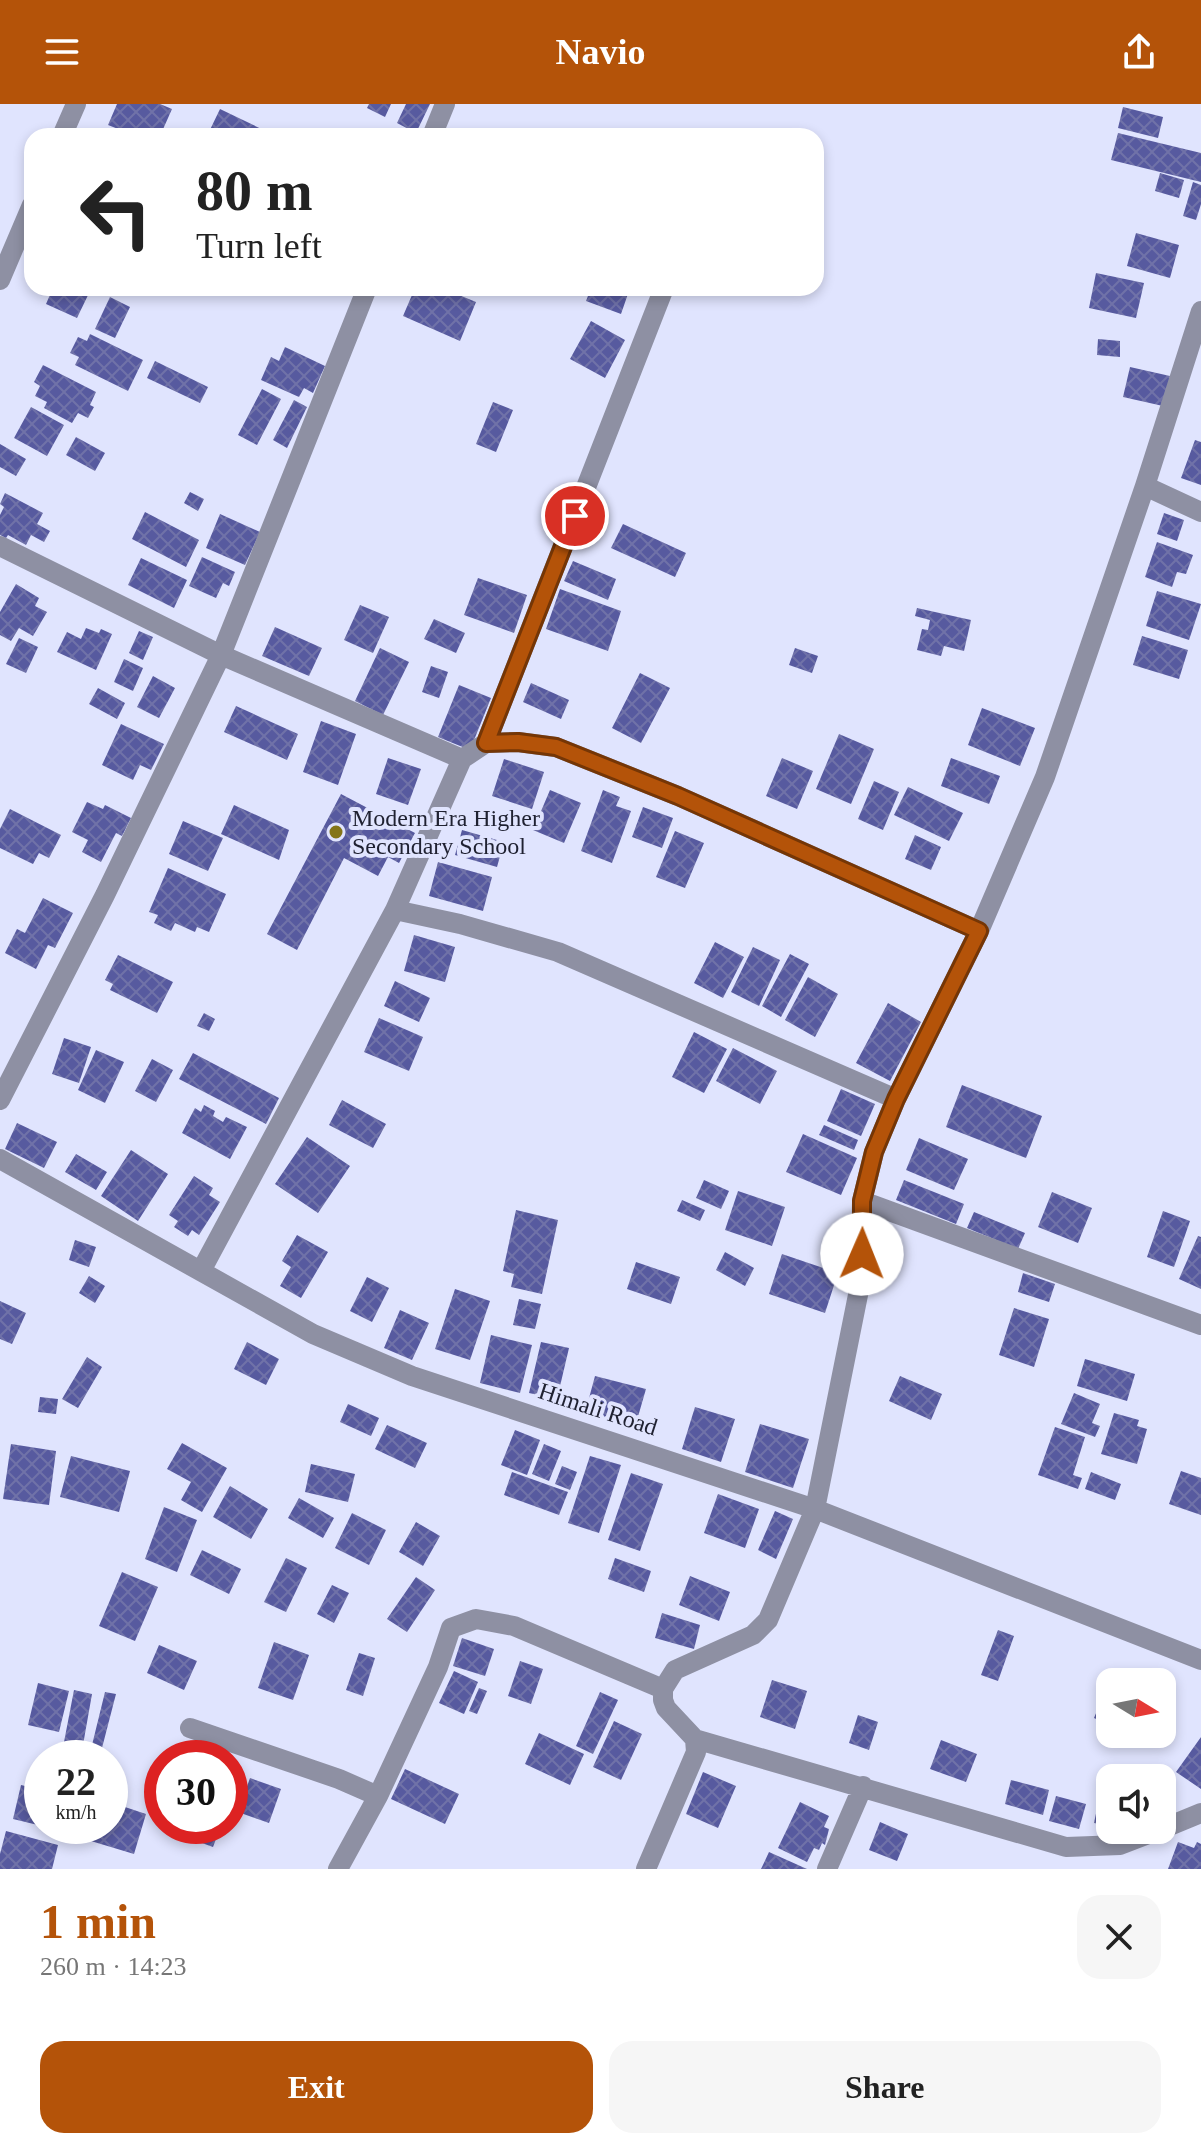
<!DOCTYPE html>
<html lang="en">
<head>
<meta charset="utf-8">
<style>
  :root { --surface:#fff; --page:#f6f6f6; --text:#222; --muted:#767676; --accent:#b45309 }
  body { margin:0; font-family:Georgia,serif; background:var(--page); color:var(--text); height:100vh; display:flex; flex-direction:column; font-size:30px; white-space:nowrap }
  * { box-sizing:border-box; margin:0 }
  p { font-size:26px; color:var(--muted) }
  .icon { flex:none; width:44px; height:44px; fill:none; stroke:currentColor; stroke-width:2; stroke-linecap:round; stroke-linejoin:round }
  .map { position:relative; height:1765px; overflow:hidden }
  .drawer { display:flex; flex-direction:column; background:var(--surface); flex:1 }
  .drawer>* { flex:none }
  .top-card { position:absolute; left:24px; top:24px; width:800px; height:168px; border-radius:24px; box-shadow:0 4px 12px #0003; background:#fff; color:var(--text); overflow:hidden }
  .needle { width:52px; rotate:100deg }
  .buttons { position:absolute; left:1096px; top:1564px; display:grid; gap:16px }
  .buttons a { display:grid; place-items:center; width:80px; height:80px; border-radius:16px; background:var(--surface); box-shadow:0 4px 12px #0003; font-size:40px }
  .speed { position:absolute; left:24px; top:1636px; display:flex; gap:16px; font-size:40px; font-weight:700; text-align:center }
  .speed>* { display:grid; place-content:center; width:104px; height:104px; border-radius:50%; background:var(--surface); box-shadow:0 4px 12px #0003; line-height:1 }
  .speed small { font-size:20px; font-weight:400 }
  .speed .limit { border:12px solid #d22; background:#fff; color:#111 }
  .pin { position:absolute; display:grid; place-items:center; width:68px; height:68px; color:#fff; margin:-34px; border:4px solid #fff; border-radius:50%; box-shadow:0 2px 8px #0007 }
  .me { position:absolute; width:88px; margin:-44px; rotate:1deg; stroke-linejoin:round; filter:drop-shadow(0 0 6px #0008) }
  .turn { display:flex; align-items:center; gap:28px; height:168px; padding:0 40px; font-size:36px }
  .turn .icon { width:104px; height:104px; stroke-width:2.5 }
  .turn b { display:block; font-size:56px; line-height:68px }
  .round { display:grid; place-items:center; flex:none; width:84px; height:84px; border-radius:24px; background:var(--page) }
  .summary { display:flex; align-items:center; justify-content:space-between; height:136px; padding:0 40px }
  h1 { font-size:48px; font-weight:800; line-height:60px; color:var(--accent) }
  .primary-button { display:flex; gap:16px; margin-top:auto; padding:16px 40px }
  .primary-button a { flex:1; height:92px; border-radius:24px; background:var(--accent); color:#fff; font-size:32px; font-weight:800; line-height:92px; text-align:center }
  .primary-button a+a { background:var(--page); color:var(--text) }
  header { display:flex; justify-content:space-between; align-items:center; height:104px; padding:0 40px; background:var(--accent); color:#fff; font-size:36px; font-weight:800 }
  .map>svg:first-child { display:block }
  .building { fill:url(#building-cross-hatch) }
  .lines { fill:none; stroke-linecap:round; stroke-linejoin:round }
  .minor { stroke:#8e90a3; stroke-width:20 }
  .route-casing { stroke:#753606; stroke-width:20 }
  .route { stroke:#b45309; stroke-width:14 }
  .poi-dot { fill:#847518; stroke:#e0e4fe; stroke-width:3 }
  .labels { text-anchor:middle; stroke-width:8; stroke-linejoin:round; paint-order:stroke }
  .poi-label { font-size:24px; fill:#1f2131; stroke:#e0e4fe; text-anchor:start }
  .street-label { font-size:24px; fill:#1f2131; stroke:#e0e4fe }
</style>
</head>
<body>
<header><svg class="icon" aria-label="menu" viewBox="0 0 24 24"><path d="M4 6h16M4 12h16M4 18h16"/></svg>Navio<svg class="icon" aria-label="share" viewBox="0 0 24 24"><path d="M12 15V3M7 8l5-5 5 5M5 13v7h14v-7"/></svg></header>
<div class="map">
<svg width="1201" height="1765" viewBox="0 0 1201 1765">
  <defs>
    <pattern id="building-cross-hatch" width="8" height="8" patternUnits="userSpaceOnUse" patternTransform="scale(2)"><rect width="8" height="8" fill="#575a9f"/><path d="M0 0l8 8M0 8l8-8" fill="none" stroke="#7072a8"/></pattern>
  </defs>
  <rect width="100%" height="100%" fill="#e0e4fe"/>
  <path class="building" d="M117,0H160L172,5L160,32H136L108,21Z
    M369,0H391L385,13L367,4Z
    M406,0H430L416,29L397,19Z
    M1123,3L1163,13L1158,34L1118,24Z
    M220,5L276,32H207Z
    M1118,29L1201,49V78L1111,56Z
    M1160,69L1184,76L1179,94L1155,87Z
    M1193,78L1201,81V100L1196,116L1183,112Z
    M1136,129L1179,141L1170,174L1127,162Z
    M1096,169L1144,179L1136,214L1089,204Z
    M53,184H84L90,187L77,214L46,200Z
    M415,184H442L476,198L460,237L403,212Z
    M591,184H630L621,210L586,197Z
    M110,193L130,203L115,234L95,225Z
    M591,217L625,236L605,274L570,255Z
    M90,230L143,256L128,287L75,261L79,253L70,249L78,233L87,237Z
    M1098,235L1120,237V253L1097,251Z
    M285,243L325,262L313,289L304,284L299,293L261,276L271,253L279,257Z
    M155,257L208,283L200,299L147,274Z
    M43,261L96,288L90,301L94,303L88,314L78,309L72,319L44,304L47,298L35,292L40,282L34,278Z
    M1130,263L1170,272L1163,302L1123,293Z
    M262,285L281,295L257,341L238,331Z
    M294,296L307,303L287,344L273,336Z
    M493,298L513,306L496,348L476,340Z
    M31,303L64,321L47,352L14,334Z
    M76,333L105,349L95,367L66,351Z
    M1195,336L1201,338V381L1181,374Z
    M0,340L26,355L16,372L0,363Z
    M190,388L204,395L198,407L184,399Z
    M5,389L43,409L37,420L50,427L44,438L31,431L26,441L8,431L6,434L0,431V411L4,403L0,400Z
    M145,408L199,436L186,463L132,435Z
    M1164,409L1184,416L1177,437L1157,430Z
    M220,410L260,428L245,461L206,444Z
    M623,420L686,449L675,473L611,444Z
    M1157,438L1193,451L1186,470L1177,468L1172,483L1145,473Z
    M202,453L235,468L229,482L223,479L216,494L189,482Z
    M141,454L187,476L174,504L128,481Z
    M573,457L616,475L608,496L564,477Z
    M478,474L527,491L514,529L464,511Z
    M16,480L39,494L35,502L47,508L33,532L19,524L11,537L0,531V508Z
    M560,485L621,507L608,547L546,525Z
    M1157,487L1201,500L1189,536L1146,522Z
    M360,501L389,513L373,549L344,536Z
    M917,504L971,516L964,547L944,542L941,552L917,546L922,525L928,526L930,516L915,512Z
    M434,515L465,529L456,549L424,535Z
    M275,523L322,544L309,572L262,552Z
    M86,524L99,529L101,525L112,530L96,566L57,548L67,528L81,535Z
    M139,527L153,533L143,556L129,549Z
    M1142,532L1188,546L1179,575L1133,561Z
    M19,534L38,543L26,569L6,560Z
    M380,544L409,558L383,611L355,597Z
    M795,544L818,552L812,569L789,561Z
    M124,555L143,564L133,587L114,578Z
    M431,562L448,568L439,594L422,588Z
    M640,569L670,584L641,639L612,624Z
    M153,572L175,584L159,614L137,603Z
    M531,579L569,596L561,615L523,598Z
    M459,581L491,594L470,646L438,633Z
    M98,584L125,599L117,615L89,600Z
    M236,602L298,630L287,656L224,628Z
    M982,604L1035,624L1020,662L968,641Z
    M321,617L356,630L338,681L303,668Z
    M121,620L164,640L151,666L140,661L133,676L102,661Z
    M839,630L874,645L851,700L816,685Z
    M388,654L421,665L408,701L376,690Z
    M782,654L813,667L797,705L766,692Z
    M951,654L1000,672L989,700L941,682Z
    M504,655L544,668L532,705L492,692Z
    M874,677L899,688L883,726L858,715Z
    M908,683L963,709L949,737L894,711Z
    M550,686L581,699L564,739L533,726Z
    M603,686L620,693L616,702L631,707L612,759L581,747Z
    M341,690L415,729L399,759L388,753L378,772L344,754L297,846L267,830Z
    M87,698L103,705L105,701L131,714L122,732L116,729L101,758L82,748L88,736L72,728Z
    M234,701L289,726L279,756L221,730Z
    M643,703L673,714L662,744L632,733Z
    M10,705L61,731L49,754L39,749L33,760L0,744V725Z
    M183,717L223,734L208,767L169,750Z
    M462,726L504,738L497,763L455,751Z
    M675,727L704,739L685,784L656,773Z
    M915,731L941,743L931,766L905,755Z
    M438,758L492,773L483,807L429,792Z
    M168,764L226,790L209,828L197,823L195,828L175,819L171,827L154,819L158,811L149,808Z
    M43,794L73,809L55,844L48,841L36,865L5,849L17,825L25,829Z
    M414,831L455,843L445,878L404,867Z
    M715,838L744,853L723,894L694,879Z
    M753,843L780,856L759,902L731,888Z
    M790,850L809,860L781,913L762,902Z
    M118,851L173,878L157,909L110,886L113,880L105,876Z
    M808,873L838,890L815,933L785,916Z
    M395,877L430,894L419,918L384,902Z
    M888,899L921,918L890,977L856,959Z
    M204,909L215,915L209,927L197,922Z
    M379,914L423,933L409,967L364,948Z
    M694,928L727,945L704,989L672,973Z
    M64,934L91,943L79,979L52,970Z
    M733,944L777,967L760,1000L716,977Z
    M96,946L124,958L105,999L78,986Z
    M193,949L279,994L266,1020L179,975Z
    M152,955L173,966L156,998L135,987Z
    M962,981L1042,1012L1026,1054L946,1023Z
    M841,985L875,1000L861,1032L827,1017Z
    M342,996L386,1020L373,1044L329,1021Z
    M204,1001L215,1007L213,1012L223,1018L226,1013L247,1023L230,1055L182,1029L195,1004L201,1008Z
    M17,1019L57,1038L44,1064L5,1045Z
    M824,1021L858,1036L854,1046L819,1031Z
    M803,1030L857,1054L841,1091L786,1068Z
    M307,1033L350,1062L318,1109L275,1080Z
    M919,1034L968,1055L954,1086L906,1066Z
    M131,1046L168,1070L138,1117L101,1092Z
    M76,1050L107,1068L96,1086L65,1068Z
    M194,1072L213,1084L209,1091L220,1098L199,1131L192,1126L188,1132L174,1123L178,1117L169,1111Z
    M704,1076L729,1087L721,1105L696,1094Z
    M904,1076L964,1100L956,1120L896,1096Z
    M738,1087L785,1103L772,1142L725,1126Z
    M1052,1088L1092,1104L1078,1139L1038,1123Z
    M682,1096L705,1106L700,1117L677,1107Z
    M516,1106L558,1116L542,1190L511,1183L514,1170L503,1167Z
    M1163,1107L1190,1117L1174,1163L1147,1153Z
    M974,1108L1025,1129L1018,1145L967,1124Z
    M297,1131L328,1148L301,1194L280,1182L291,1163L282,1157Z
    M1198,1132L1201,1133V1185L1179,1175Z
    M75,1136L96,1143L89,1163L69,1156Z
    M725,1148L754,1164L745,1182L716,1166Z
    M782,1150L838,1169L825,1209L769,1190Z
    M636,1158L680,1173L671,1200L627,1185Z
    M1023,1169L1055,1180L1049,1198L1018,1188Z
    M89,1172L105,1182L95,1199L79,1189Z
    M367,1173L389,1184L372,1218L350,1207Z
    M455,1185L490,1197L470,1256L435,1245Z
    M519,1195L541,1200L535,1225L513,1221Z
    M0,1197L26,1209L12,1240L0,1235Z
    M1014,1204L1049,1215L1034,1263L999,1251Z
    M400,1206L429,1219L412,1256L384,1244Z
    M491,1231L532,1241L520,1289L480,1279Z
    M247,1238L279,1255L266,1281L234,1265Z
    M541,1238L569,1244L557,1295L529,1289Z
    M87,1253L102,1263L78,1304L62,1295Z
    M1085,1255L1135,1270L1127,1297L1077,1282Z
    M595,1272L646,1285L635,1323L585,1309Z
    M900,1272L942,1290L931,1316L889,1297Z
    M1074,1289L1100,1300L1092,1319L1100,1322L1095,1333L1061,1320Z
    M40,1293L58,1295L56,1310L38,1308Z
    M348,1300L379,1314L371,1332L340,1318Z
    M695,1303L735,1315L721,1358L682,1345Z
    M1114,1309L1139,1316L1137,1322L1147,1325L1137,1360L1101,1350Z
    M760,1320L809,1335L793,1384L745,1368Z
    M387,1321L427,1339L415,1364L375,1345Z
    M1055,1323L1085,1333L1073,1371L1082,1374L1078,1385L1038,1371Z
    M515,1326L540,1336L527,1371L501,1361Z
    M182,1339L227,1364L202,1408L181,1396L191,1378L167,1365Z
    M11,1340L56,1347L49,1401L3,1395Z
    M544,1340L561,1347L549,1377L532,1370Z
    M71,1352L130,1367L119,1408L60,1393Z
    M590,1352L621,1361L599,1429L568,1419Z
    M311,1360L355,1370L348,1398L305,1388Z
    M562,1362L577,1368L570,1386L555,1380Z
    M1181,1367L1201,1374V1411L1169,1400Z
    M512,1368L568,1388L559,1411L504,1391Z
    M1091,1368L1121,1380L1115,1396L1085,1385Z
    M631,1369L663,1380L640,1447L608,1436Z
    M230,1382L268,1405L251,1435L213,1413Z
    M718,1390L759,1405L745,1444L704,1429Z
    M299,1394L334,1414L323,1434L288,1414Z
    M164,1403L197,1416L177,1468L145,1455Z
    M775,1407L793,1415L776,1455L758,1446Z
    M352,1409L386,1426L369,1461L335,1444Z
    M416,1418L440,1432L423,1462L399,1448Z
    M202,1446L241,1465L229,1490L190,1471Z
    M286,1454L307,1464L286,1508L264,1498Z
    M615,1454L651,1467L644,1488L608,1475Z
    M122,1468L158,1483L135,1537L99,1522Z
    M690,1472L730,1488L719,1517L679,1501Z
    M416,1473L435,1486L407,1528L387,1515Z
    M332,1481L349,1489L334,1519L317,1510Z
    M662,1509L700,1521L694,1545L655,1534Z
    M998,1526L1014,1532L998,1577L981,1571Z
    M462,1534L494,1545L485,1572L453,1562Z
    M274,1538L309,1551L293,1596L258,1584Z
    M159,1541L197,1557L184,1586L147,1569Z
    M359,1549L375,1554L363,1592L346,1586Z
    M520,1557L543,1565L531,1600L508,1592Z
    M454,1567L478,1578L464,1610L439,1599Z
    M772,1576L807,1587L795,1625L760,1613Z
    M38,1579L69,1587L59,1628L28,1621Z
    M1108,1580L1110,1581V1621L1094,1614Z
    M479,1584L487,1587L477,1610L469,1607Z
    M74,1586L92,1590L83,1641L64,1638Z
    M105,1588L116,1590L102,1644L92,1641Z
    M600,1588L618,1596L593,1650L576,1642Z
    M858,1611L878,1618L869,1646L849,1639Z
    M614,1617L642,1630L621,1676L593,1663Z
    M539,1629L584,1650L570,1681L525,1660Z
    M1201,1633V1685L1176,1668Z
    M941,1636L977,1650L966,1678L930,1665Z
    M405,1665L459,1690L445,1720L391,1695Z
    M703,1668L736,1682L718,1724L686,1710Z
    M250,1674L281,1685L269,1719L238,1708Z
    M1011,1676L1049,1686L1043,1711L1005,1700Z
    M21,1681L42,1686V1722L13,1715Z
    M1056,1692L1086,1700L1079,1725L1049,1717Z
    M110,1698L146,1710L134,1750L71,1731L74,1722H110Z
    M800,1698L829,1712L824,1723L829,1725L825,1741L822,1739L819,1746L814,1744L807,1758L778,1744Z
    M1098,1700L1110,1703V1722L1094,1719Z
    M880,1718L908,1730L897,1757L869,1746Z
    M206,1722L219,1727L213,1743L199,1738Z
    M6,1727L58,1741L52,1765H0V1750Z
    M1178,1738L1194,1744L1197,1738L1201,1740V1765H1168Z
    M769,1748L807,1765H761Z"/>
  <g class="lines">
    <path class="minor" d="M62,32L76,0
      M432,32L445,0
      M0,176L32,101
      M1145,382L1201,408
      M0,442L221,551L462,655
      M486,639L664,184
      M395,806L460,820L558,848L896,995
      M0,996L105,791L221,551L367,184
      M0,1055L313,1230L412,1272L815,1405L1201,1556
      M862,1097L1201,1221
      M201,1167L395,806L462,655L486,639L518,638L556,643L678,692L979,827
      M190,1624L339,1675L378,1692L338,1765
      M695,1635L1066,1743L1120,1741L1159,1726
      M378,1692L438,1563L451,1524L476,1515L514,1522L663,1585
      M1162,1725L1201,1709
      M646,1765L696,1648L695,1635L666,1604L663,1596V1585L675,1566L753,1531L768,1516L815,1405L861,1176L862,1097L874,1048L896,995L979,827L1045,673L1145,382L1201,207
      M827,1765L863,1682"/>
  </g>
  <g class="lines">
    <defs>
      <path id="route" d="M575,412L486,639L518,638L556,643L678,692L979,827L896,995L874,1048L862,1097V1150"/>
    </defs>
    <use href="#route" class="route-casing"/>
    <use href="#route" class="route"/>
  </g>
  <circle class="poi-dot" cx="336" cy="728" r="8"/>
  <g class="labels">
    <g class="poi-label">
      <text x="352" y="722">Modern Era Higher<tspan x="352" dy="28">Secondary School</tspan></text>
    </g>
    <g class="street-label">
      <text transform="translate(598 1305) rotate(18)" y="8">Himali Road</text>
    </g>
  </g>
</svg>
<div class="buttons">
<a><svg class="needle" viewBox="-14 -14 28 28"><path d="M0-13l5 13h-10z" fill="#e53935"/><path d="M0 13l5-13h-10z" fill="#767676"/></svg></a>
<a><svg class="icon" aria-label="sound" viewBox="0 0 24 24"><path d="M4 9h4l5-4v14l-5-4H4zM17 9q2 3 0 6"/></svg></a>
</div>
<div class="speed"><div>22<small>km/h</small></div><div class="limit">30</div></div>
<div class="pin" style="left:575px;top:412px;background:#d93025"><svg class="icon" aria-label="arrive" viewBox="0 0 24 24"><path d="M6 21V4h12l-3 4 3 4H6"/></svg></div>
<svg class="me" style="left:862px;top:1150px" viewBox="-20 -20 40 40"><circle r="19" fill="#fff"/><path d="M0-13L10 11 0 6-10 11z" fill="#b45309"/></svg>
<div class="top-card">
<div class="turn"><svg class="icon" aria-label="left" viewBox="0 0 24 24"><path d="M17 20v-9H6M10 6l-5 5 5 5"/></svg><div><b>80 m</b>Turn left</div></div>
</div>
</div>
<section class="drawer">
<div class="summary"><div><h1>1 min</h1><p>260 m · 14:23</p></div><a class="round"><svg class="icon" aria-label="close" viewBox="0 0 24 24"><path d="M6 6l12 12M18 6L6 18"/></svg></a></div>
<div class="primary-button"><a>Exit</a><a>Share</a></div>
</section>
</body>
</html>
